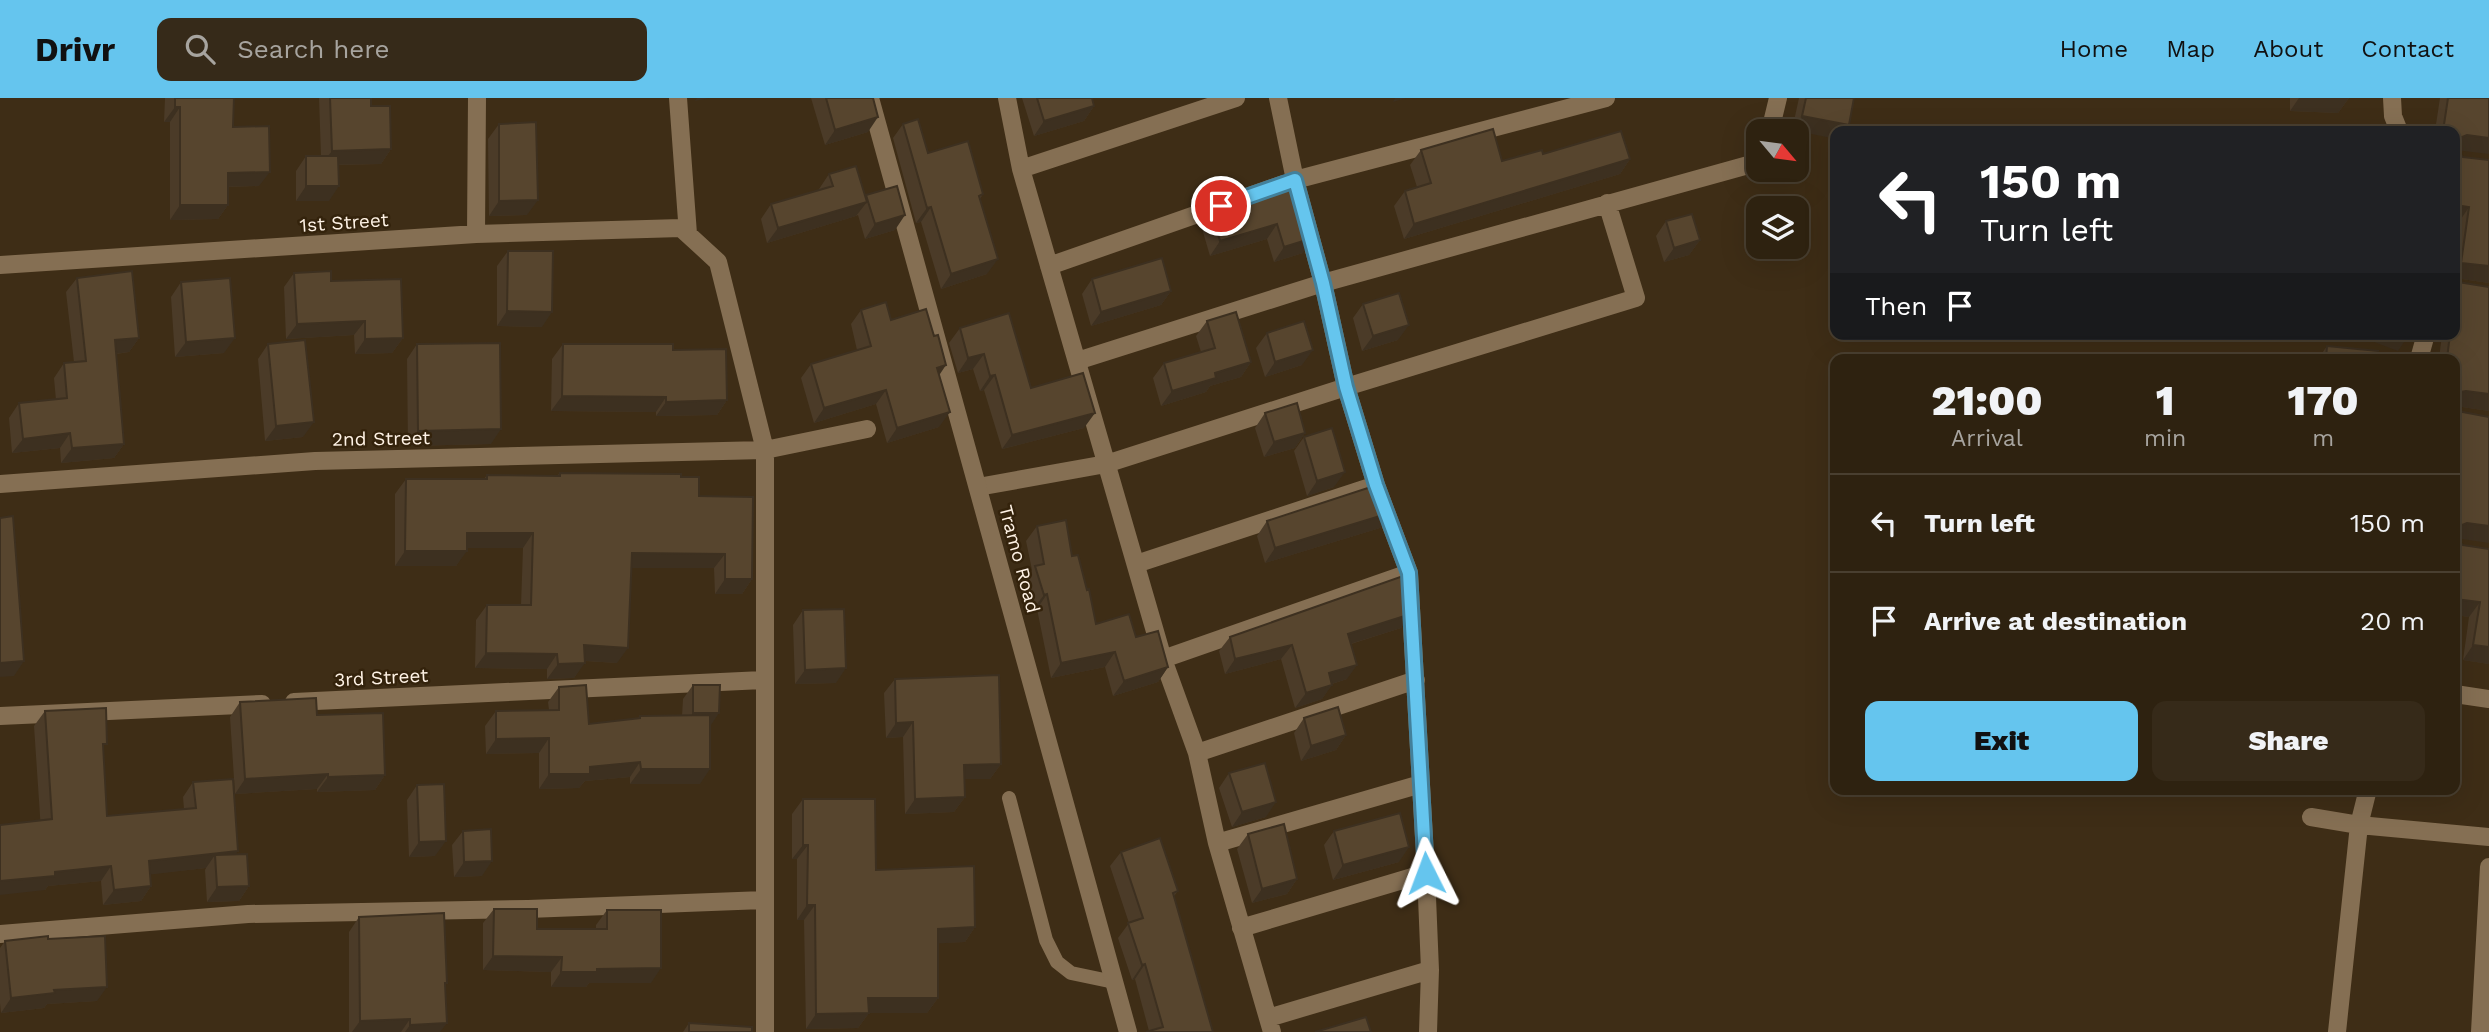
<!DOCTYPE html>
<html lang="en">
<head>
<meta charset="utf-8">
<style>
  :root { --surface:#2e2210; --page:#362a19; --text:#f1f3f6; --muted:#a7a49f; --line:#493f30; --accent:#65c5ee }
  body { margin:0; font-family:"Work Sans",sans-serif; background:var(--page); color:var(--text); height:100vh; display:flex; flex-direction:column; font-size:26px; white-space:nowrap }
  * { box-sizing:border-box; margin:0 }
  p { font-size:23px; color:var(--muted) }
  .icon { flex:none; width:38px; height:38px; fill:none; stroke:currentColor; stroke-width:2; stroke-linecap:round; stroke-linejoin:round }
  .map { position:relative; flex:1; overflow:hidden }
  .panel { position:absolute; left:1830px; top:256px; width:630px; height:441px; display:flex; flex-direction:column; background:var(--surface); border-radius:14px; box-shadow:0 7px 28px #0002,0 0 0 2px var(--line) }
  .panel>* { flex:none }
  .banner { position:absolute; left:1830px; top:28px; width:630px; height:214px; border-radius:14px; box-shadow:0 7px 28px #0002,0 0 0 2px var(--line); background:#202124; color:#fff; overflow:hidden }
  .needle { width:46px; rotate:119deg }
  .fabs { position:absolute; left:1746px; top:21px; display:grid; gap:14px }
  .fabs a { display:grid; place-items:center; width:63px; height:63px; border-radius:14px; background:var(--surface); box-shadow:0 7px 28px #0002,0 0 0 2px var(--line); font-size:35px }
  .pin { position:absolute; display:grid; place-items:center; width:60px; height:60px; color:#fff; margin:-30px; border:4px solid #fff; border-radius:50%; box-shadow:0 2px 7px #0007 }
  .me { position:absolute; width:77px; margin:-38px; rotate:357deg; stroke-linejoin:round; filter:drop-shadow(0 0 5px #0008) }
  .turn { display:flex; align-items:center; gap:24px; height:147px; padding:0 35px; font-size:32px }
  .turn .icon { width:91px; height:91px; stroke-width:2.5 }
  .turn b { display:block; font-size:49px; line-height:60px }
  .then { display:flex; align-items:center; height:66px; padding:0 35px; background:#0003; gap:14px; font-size:26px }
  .eta { display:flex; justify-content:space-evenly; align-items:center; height:119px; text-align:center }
  .eta b { font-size:42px; font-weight:800; line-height:49px }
  .cta { display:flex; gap:14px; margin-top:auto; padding:14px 35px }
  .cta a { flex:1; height:80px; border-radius:14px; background:var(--accent); color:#111; font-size:28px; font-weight:800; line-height:80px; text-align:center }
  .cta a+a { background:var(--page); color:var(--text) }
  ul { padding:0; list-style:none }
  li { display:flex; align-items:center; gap:21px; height:98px; padding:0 35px; border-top:2px solid var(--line) }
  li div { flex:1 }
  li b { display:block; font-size:26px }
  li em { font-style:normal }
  header { display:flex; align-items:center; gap:42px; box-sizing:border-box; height:98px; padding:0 35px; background:var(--accent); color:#111 }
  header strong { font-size:33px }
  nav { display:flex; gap:38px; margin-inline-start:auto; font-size:24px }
  .search { width:490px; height:63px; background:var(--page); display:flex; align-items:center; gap:18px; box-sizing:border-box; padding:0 24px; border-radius:14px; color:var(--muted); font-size:26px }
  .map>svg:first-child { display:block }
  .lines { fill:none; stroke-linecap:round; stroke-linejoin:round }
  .service { stroke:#856f53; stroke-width:14 }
  .minor { stroke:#856f53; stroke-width:18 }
  .tertiary { stroke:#856f53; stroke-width:18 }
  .wall { fill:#4b3b28 }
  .shaded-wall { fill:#3d3020 }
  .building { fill:#57452e; stroke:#3d3020; stroke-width:2 }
  .route-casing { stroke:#42809b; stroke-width:18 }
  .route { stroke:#65c5ee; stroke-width:12 }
  .labels { text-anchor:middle; stroke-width:5; stroke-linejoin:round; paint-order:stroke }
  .street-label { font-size:19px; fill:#fff3e6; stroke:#34230c }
</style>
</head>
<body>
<header>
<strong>Drivr</strong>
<div class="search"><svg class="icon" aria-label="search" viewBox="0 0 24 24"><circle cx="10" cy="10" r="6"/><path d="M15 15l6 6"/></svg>Search here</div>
<nav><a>Home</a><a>Map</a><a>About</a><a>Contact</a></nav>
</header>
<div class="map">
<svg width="2489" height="934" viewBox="0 0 2489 934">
  <rect width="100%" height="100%" fill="#3e2d16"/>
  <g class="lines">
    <path class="service" d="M1009,700L1046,842L1057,864L1071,875L1114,884"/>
    <path class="minor" d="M678,0L688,136
      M1007,0L1021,71L1163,561L1197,655L1217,745L1272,934
      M1278,0L1295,82L1323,185L1346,289L1376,387L1409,475L1426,775L1430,872L1428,934
      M2392,0L2393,18L2399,33
      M1770,33L1778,0
      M1021,71L1236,0
      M476,136L477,0
      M0,167L476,136L681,130L718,164L765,352V934
      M1049,168L1295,82L1606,0
      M2419,261L2426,236
      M1077,263L1323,185L1759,64
      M0,386L315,363L765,352L867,331
      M978,389L1106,366L1346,289L1636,200L1607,105
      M1136,466L1376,387
      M1163,561L1409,475
      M2455,596L2489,601
      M294,604L763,582
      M0,618L262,606
      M1197,655L1416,582
      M2311,719L2359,727L2489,739
      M1217,745L1421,686
      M1241,830L1426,775
      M0,836L248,816L528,811L765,802
      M1268,920L1430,872
      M2337,934L2359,727L2368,691
      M2480,934L2489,769"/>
    <path class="tertiary" d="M870,0L1128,934"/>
  </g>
  <path class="wall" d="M165,0H234L233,29L259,88L228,89V107L218,121L170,122V24H164Z
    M319,0H371V8L391,51L381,66L339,67L329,103H296V73L306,58H321Z
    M811,0H873L868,34L825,47Z
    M1022,0H1092L1094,8L1084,23L1034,38Z
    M1799,0H1854L1849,27L1844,33L1792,32Z
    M2290,0H2349L2338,15L2290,13Z
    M2440,0H2489L2455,52V33H2435Z
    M499,26L527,117L489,118L488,41Z
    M903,26L928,55L983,96L980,101L987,176L941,191L921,124L916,125L893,40Z
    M1421,52L1502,63L1543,56L1630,61L1620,76L1404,141L1394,108L1405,93L1417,89L1410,67Z
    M2463,59L2489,62V185L2455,180V146L2459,124Z
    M829,76L865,99L866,97L895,132L865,141L858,117L856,118L767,145L761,121L771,106L819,92V91Z
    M1299,89L1303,155L1274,164L1267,141L1210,158L1201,127L1211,112L1238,107Z
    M1666,123L1700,142L1689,157L1664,164L1656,138Z
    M508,153L542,229L497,228V168Z
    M294,175L331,183L403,240L392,255L355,256L354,237L286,241L284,189Z
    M77,180L139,240L129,254L116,256L124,346L114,360L61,365L60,350L12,355L9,320L19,305L56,302L54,280L64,265L74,264L66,194Z
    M1092,181L1171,193L1161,207L1091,228L1082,196Z
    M181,184L224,255L175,259L171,199Z
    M2458,184L2489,189V313L2456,308L2457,440H2455V261H2439L2442,236H2455V188Z
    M1363,206L1398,242L1362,253L1353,220Z
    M861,212L891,222L939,329L887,345L876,306L814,325L801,280L811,266L857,252L851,226Z
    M1207,223L1251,264L1241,279L1210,288L1206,294L1161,308L1153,280L1164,265L1201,254L1196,238Z
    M960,230L1031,290L1084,330L1002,351L984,292L980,293L973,271L958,275L949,245Z
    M1267,235L1302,267L1265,279L1256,250Z
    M268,246L303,339L265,343L258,261Z
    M417,246L491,346L408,348L407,261Z
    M563,246L673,252L727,302L717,317L656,318V314L551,313L552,261Z
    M2327,248L2377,261H2318Z
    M1265,315L1305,335L1295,350L1264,359L1255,330Z
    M1304,339L1334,389L1307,398L1294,353Z
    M560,375L681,379L699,398L752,481L742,496H715L714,470H631L617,565L585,563L574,580L547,581V571L475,570L476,522L487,507H521L523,450H467L456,468H395V396L406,381H484L487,377L557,378Z
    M1390,415L1380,430L1265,465L1257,438L1267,423Z
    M1037,428L1072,458L1096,526L1136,539L1168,569L1158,584L1113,598L1105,569L1051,580L1037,511H1033L1025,483L1032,472L1026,443Z
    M2455,440L2463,447L2489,451V566L2463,562L2469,519L2455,517Z
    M803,512L836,585L795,586L793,527Z
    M1411,516L1401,530L1351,546L1347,581L1332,586L1322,601L1295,610L1281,561L1225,576L1219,553L1230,539Z
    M895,581L1001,666L990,681H964L965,699L954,714L905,716L903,639L886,640L884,595Z
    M693,587L710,627L700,686H630V679L585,683L579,690L539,691V655L486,656L485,628L496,613L549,612L548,604L559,589L589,626L638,620L640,618H682L683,601Z
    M240,604L317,617L385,677L375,692L317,694V691L235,696L230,619Z
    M45,613L103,651L107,718L184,711L183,699L193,684L236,756L249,788L239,803L207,804L205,772L206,770L150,776L151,788L141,803L103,807L101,783L48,788L45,792L34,628Z
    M1304,620L1346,637L1336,652L1301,663L1294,635Z
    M1229,675L1266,719L1232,729L1219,690Z
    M417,687L435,758L409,759L407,702Z
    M803,701L876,772L975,829L965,844L938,845V900L927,915H869L858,930L806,931L804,822H797V761H792V716Z
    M463,733L482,778L454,779L452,747Z
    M1334,733L1399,764L1333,782L1324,747Z
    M1248,736L1297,781L1287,796L1252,805L1237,751Z
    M1121,754L1178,793L1174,798L1213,934L1149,933L1135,881L1132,882L1118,840L1129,825L1110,768Z
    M494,811L537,831H596V827L607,812L651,885H589L586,889H551V874L483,872V825Z
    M359,819L445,888L440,934H349V834Z
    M48,841L97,903L47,906L44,910L1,915L0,905V850L5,843Z
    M689,925L752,934H683Z"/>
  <path class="shaded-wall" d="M697,0H709L695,3Z
    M1395,0H1406L1393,4Z
    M2299,0H2349L2338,15L2290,13Z
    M1094,8L1084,23L1034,38L1044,23Z
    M175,9H180L170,24H164Z
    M1802,18L1849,27L1844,33H1836V41L1792,32Z
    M878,19L868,34L825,47L835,32Z
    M2467,37L2489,40V56L2455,52L2457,41Z
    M391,51L381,66L321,67L332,53Z
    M1630,61L1620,76L1404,141L1414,126Z
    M270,74L259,88L218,89L228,75Z
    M306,88H339L329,103H296Z
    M538,102L527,117L489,118L499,103Z
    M867,104L856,118L767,145L778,130Z
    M180,107H228L218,121L170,122Z
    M2455,107L2469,109L2459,124L2455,123Z
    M931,109L921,124L916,125L927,110Z
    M905,117L895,132L865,141L875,126Z
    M1277,126L1267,141L1210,158L1220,143Z
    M1313,140L1303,155L1274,164L1284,149Z
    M1700,142L1689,157L1664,164L1674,150Z
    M998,161L987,176L941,191L951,176Z
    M2461,165L2489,168V185L2455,180V173Z
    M1171,193L1161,207L1091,228L1101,214Z
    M507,213L552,214L542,229L497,228Z
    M365,223L354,237L286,241L297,226Z
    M1409,227L1398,242L1362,253L1373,238Z
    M2363,236H2403L2408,238L2398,253L2361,239Z
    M139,240L129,254L105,257L115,242Z
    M235,240L224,255L175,259L186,244Z
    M403,240L392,255L355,256L365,241Z
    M1313,252L1302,267L1265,279L1275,264Z
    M984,256L973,271L958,275L968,260Z
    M1251,264L1241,279L1210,288L1206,294L1161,308L1172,293L1215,275Z
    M946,267L936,282L937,270Z
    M995,277L984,292L980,293L990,278Z
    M886,292L876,306L814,325L824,310Z
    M2466,293L2489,296V313L2455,308V301L2461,294Z
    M562,298L666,299L656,314L551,313Z
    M727,302L717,317L656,318L666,304Z
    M950,314L939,329L887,345L897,330Z
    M1095,315L1084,330L1002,351L1012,337Z
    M314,324L303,339L265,343L276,328Z
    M501,331L491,346L408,348L418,333Z
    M70,335L60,350L12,355L23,341Z
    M1305,335L1295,350L1264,359L1274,344Z
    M124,346L114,360L61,365L72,350Z
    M1345,374L1334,389L1307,398L1317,383Z
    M1390,415L1380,430L1265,465L1275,450Z
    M2467,425L2489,428V445L2455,440V431L2457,429Z
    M467,435H533L523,450H456Z
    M405,453H467L456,468H395Z
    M632,455L725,456L714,470H621Z
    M725,481H752L742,496H715Z
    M1047,496L1037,511H1033L1044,497Z
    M2455,501L2480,504L2469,519L2455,517Z
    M1411,516L1401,530L1337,550L1348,536Z
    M584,547L628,550L617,565L573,562Z
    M1292,547L1281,561L1225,576L1235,561Z
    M2473,547L2489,549V566L2463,562Z
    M1115,554L1105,569L1051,580L1061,565Z
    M486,555L557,556L547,571L475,570Z
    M24,563L14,578L0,579V565Z
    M585,565L574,580L547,581L558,566Z
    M1357,567L1347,581L1319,590L1329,575Z
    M1168,569L1158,584L1113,598L1124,583Z
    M846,570L836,585L795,586L805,572Z
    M1332,587L1322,601L1295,610L1306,595Z
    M693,615H719L709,630H682Z
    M913,624L903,639L886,640L896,625Z
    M1346,637L1336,652L1301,663L1311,648Z
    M549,640L539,655L486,656L496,641Z
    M640,664L630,679L585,683L579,690L539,691L549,676L590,669Z
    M1001,666L990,681H954L964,667Z
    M641,671H710L700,686H630Z
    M328,676L317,691L235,696L245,681Z
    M385,677L375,692L317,694L328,679Z
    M965,699L954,714L905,716L915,701Z
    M1276,704L1266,719L1232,729L1242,714Z
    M446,743L435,758L409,759L419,744Z
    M803,747H808L797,761H792Z
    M1409,749L1399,764L1333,782L1343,767Z
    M238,753L228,767L215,757L206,770L138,778L149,763Z
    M492,763L482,778L454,779L464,764Z
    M111,768L101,783L48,788L45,792L0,797V783L55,774Z
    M1297,781L1287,796L1252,805L1262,791Z
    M151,788L141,803L103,807L114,792Z
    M249,788L239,803L207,804L217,789Z
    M807,807H815L804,822H797Z
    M975,829L965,844L928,846L938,831Z
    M493,858L562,859L551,874L483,872Z
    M1145,866L1135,881L1132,882L1142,867Z
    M661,870L651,885H589L586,889H551L561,874L597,871Z
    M107,889L97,903L47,906L44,910L1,915L11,900L54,892Z
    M868,900H938L927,915H858Z
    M869,915L858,930L806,931L816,916Z
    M410,921L401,934H352L360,923Z
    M447,925L440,934H405L410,927Z"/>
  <path class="building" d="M175,0H234L233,29L269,28L270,74L228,75V107H180V9H175Z
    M330,0H371V8H390L391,51L332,53Z
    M826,0H873L878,19L835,32Z
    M1037,0H1092L1094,8L1044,23Z
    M1806,0H1854L1849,27L1802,18Z
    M2448,0H2489V40L2467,37L2457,41L2455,49V33H2443Z
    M918,21L928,55L968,43L983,96L979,98L998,161L951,176L931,109L927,110L903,26Z
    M536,24L538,102L499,103V26Z
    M1493,31L1502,63L1542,52L1543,56L1621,33L1630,61L1414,126L1405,93L1431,85L1421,52Z
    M2455,52L2463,59L2489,62V168L2461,165L2469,109L2455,107Z
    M306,58H338L339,88H306Z
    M856,68L867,104L778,130L771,106L833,88L829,76Z
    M897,88L905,117L875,126L866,97Z
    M1299,89L1313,140L1284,149L1277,126L1220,143L1211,112L1237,103L1238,107Z
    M1692,116L1700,142L1674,150L1666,123Z
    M508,153H553L552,214L507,213Z
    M1162,160L1171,193L1101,214L1092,181Z
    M132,173L139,240L115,242L124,346L72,350L70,335L23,341L19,305L67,300L64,265L86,263L77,180Z
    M331,173V183L401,181L403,240L365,241V223L297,226L294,175Z
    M230,180L235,240L186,244L181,184Z
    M2458,184L2489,189V296L2466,293L2461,294L2455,301V261H2447L2450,236H2455V203Z
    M1399,195L1409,227L1373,238L1363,206Z
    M886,204L891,222L926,211L934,238L938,237L946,267L937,270L950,314L897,330L886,292L824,310L811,266L871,248L861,212Z
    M1236,214L1251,264L1215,275L1216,280L1172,293L1164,265L1215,250L1207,223Z
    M1009,215L1031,290L1083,275L1095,315L1012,337L995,277L990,278L984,256L968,260L960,230Z
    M1304,223L1313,252L1275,264L1267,235Z
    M305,242L314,324L276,328L268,246Z
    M500,245L501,331L418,333L417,246Z
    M563,246H673V252L726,251L727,302L666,304V299L562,298Z
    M2327,248L2378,253L2377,261H2326Z
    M1297,305L1305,335L1274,344L1265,315Z
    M2455,305L2458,313L2489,319V428L2467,425L2457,429L2455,437Z
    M1332,330L1345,374L1317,383L1304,339Z
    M560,375L681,376V379H699V398L753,399L752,481H725V456L632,455L628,550L584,547L585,565L558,566L557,556L486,555L487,507H531L533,435H467V453H405L406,381H487V377L560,378Z
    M1380,386L1390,415L1275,450L1267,423Z
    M13,418L24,563L0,565V420Z
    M1066,422L1072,458L1078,457L1087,492L1089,491L1096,526L1129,516L1136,539L1158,533L1168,569L1124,583L1115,554L1061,565L1047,496L1044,497L1035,468L1044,466L1037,428Z
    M2455,440L2463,447L2489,451V549L2473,547L2480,504L2455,501Z
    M1403,478L1410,504L1411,516L1348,536L1357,567L1329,575L1332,587L1306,595L1292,547L1235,561L1230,539Z
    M844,511L846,570L805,572L803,512Z
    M999,577L1001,666L964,667L965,699L915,701L913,624L896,625L895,581Z
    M586,587L589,626L640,620V618L710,617V671H641L640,664L590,669V676H549V640L496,641V613L559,612V589Z
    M693,587H720L719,615H693Z
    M316,600L317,617L383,615L385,677L328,679V676L245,681L240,604Z
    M1338,609L1346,637L1311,648L1304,620Z
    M106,610L107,646H103L107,718L196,710L193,684L233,681L238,753L149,763L151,788L114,792L111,768L55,774V778L0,783V727L52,721L45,613Z
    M1265,665L1276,704L1242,714L1229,675Z
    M444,686L446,743L419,744L417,687Z
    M803,701H875L876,772L974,768L975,829L938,831V900H868L869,915L816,916L815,807H807L808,747H803Z
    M1400,715L1409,749L1343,767L1334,733Z
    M1284,726L1297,781L1262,791L1248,736Z
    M491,731L492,763L464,764L463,733Z
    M1160,740L1178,793L1173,795L1213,934H1146L1163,929L1145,866L1142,867L1128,825L1143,820L1121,754Z
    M247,756L249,788L217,789L215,757Z
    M494,811H537V831H607V812H661V870L597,871V874H561L562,859L493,858Z
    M444,815L447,885H445L447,925L410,927V921L360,923L359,819Z
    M48,838V841L105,838L107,889L54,892L55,895L11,900L5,843Z
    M1366,919L1371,934H1315Z
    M689,925L752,929V934H689Z"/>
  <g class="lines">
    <defs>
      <path id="route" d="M1221,108L1295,82L1323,185L1346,289L1376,387L1409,475L1426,775"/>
    </defs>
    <use href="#route" class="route-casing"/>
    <use href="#route" class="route"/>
  </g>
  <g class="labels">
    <g class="street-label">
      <text transform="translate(344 124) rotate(-4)" y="7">1st Street</text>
      <text transform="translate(381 340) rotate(-1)" y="7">2nd Street</text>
      <text transform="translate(1020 461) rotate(75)" y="7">Tramo Road</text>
      <text transform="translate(381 579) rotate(-3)" y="7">3rd Street</text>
    </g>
  </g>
</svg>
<div class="fabs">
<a><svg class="needle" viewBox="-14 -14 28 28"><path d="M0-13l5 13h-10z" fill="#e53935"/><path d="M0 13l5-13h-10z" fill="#a7a49f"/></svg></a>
<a><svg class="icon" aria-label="layers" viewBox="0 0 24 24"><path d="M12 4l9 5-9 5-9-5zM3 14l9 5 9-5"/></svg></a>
</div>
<div class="pin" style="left:1221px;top:108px;background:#d93025"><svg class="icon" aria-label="arrive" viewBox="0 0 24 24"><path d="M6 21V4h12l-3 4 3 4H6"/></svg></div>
<svg class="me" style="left:1426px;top:775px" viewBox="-20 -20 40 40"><path d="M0-17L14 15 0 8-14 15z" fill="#65c5ee" stroke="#fff" stroke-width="4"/></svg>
<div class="banner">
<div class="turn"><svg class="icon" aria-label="left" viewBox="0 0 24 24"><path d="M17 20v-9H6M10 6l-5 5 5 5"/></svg><div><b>150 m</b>Turn left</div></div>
<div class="then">Then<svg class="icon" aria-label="arrive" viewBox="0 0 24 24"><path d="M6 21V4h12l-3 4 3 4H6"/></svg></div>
</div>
<section class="panel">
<div class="eta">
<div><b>21:00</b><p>Arrival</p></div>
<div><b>1</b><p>min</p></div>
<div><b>170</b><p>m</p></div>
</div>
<ul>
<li><svg class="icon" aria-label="left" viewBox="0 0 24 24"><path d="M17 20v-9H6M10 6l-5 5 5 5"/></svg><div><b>Turn left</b></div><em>150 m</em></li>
<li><svg class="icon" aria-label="arrive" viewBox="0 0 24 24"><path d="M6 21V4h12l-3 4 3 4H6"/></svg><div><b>Arrive at destination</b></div><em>20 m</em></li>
</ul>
<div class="cta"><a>Exit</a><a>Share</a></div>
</section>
</div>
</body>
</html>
